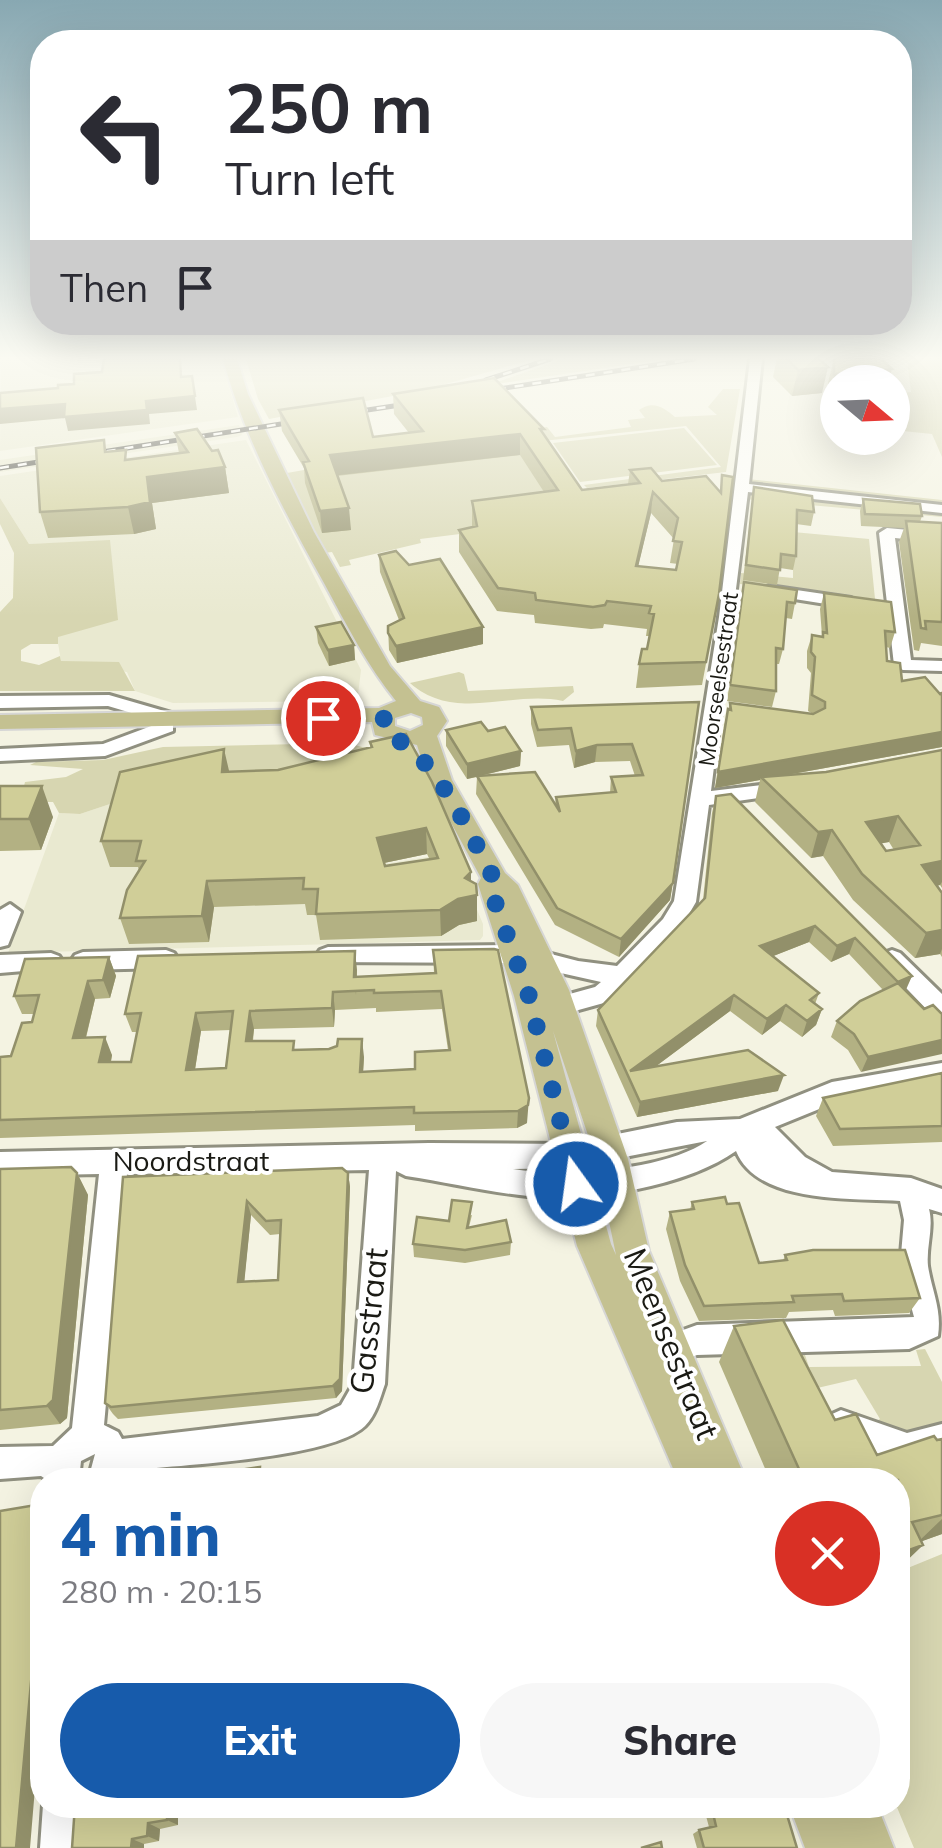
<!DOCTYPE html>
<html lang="en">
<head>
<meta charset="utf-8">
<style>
  :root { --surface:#fff; --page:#f7f7f7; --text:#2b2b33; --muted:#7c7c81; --accent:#175bab }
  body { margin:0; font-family:Mulish,sans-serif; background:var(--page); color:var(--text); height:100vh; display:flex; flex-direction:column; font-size:38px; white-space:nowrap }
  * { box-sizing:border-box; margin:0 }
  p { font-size:32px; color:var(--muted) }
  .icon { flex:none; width:55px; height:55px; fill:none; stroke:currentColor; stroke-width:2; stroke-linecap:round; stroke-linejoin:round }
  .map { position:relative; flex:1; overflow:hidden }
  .details { position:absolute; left:30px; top:1468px; width:880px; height:350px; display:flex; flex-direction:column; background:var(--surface); border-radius:40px; box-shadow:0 10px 40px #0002 }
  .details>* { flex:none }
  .guide { position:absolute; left:30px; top:30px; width:882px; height:305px; border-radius:40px; box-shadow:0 10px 40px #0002; background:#fff; color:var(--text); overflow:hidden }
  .needle { width:65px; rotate:109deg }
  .tools { position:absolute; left:820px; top:365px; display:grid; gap:20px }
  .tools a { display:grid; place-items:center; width:90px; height:90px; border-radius:50%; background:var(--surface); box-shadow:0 10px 40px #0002; font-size:50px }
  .pin { position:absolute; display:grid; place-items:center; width:85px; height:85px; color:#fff; margin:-42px; border:5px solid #fff; border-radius:50%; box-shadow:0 2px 10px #0007 }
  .me { position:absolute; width:110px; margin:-55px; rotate:346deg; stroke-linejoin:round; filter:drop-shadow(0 0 8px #0008) }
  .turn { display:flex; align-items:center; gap:35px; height:210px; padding:0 30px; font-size:45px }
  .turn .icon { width:130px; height:130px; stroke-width:2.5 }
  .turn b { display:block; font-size:70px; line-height:85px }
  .then { display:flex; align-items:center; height:95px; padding:0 30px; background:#0003; gap:20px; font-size:38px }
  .round { display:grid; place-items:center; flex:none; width:105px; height:105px; border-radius:52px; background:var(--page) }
  .summary { display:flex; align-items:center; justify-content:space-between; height:170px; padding:0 30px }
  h1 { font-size:60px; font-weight:800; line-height:75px; color:var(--accent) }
  .button { display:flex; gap:20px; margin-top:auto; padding:20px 30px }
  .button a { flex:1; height:115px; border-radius:60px; background:var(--accent); color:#fff; font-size:40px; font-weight:800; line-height:115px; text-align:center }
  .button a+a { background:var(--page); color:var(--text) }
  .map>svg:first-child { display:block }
  .built { fill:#e9e9d0 }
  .green { fill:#d7d6b1 }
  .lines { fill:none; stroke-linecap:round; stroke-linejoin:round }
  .minor-casing { stroke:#909080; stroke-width:6 }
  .major-casing { stroke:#d6d6d5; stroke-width:4 }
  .minor { fill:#fff; fill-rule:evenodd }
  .major { fill:#c4c191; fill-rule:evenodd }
  .rail-casing { stroke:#404038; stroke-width:5 }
  .rail { stroke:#fff; stroke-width:2.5; stroke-dasharray:9; stroke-linecap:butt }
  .wall { fill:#b3b183; fill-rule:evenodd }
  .shaded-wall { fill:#92906a }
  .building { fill:#d0ce98; stroke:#92906a; stroke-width:2.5; fill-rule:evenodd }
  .route { stroke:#175bab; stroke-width:18; stroke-dasharray:0 32.4 }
  .labels { text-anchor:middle; stroke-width:8; stroke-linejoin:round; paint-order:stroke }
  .far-street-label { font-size:22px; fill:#1a1a14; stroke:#fff }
  .street-label { font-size:28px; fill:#1a1a14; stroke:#fff }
  .near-street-label { font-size:32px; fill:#1a1a14; stroke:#fff }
</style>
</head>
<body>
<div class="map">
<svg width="942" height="1848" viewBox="0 0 942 1848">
  <rect width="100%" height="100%" fill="#f4f3e2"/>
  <path class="built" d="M221,359L238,417L0,451L1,359Z
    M239,425L242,435L237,437L0,472V460Z
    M246,440L361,670L358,695L350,701L173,703L135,691L127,672L61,661L57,637L110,541L29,544L0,498V476Z
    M128,798L365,867L453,853L483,924V936L480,940L8,953L59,813L80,814Z"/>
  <path class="green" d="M246,359H534L425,390L269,419L258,399Z
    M563,359H666L489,385Z
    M907,359H942V457L932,434L893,430V394L911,392Z
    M723,389H740L726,472L587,488L584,485L721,467L686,426L542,441L595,517L420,539L421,543L349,560L351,565L340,567L332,552L324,553L287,473L547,427L555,437L631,427L628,420L645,418L639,410C652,400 664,407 675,417L717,415L708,407Z
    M684,428L717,465L580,482L553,443Z
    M747,479L942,500V517L744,499Z
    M0,498L29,544L110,540L118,620L58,637V644H31L21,650V661L39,665L60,656L61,661L119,662L135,691H0V612L13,598L14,553L0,524Z
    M793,532L869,539L875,599L740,584L741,573L793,578Z
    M459,672L464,674L468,691L573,686L574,692L563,701C511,690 455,723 410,683Z
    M348,743L408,760L128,798L80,814L59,813L53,802H20L25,782L66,777L83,769L30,765L36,762L103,760L163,747Z
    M925,1349L942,1382V1425L892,1442L866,1428L880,1419L856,1379L813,1389L798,1354L804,1352L809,1367L921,1366L916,1350Z
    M942,1554V1848H914L896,1805L898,1572Z"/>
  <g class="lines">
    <defs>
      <path id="minor" d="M750,359H762L749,484L942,505V513L748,492L711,791L786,782L793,783L796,788L793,793L709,805L696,902L679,931L611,1001L546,1019L537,1017L534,1010L537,1003L595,987L601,982L516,963L320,962L316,956L320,950L328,947L516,945L578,961L617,966L663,919L674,901L719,617Z
        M887,528L942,533V543L895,538L911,660L942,661V671L903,670L894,665L879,533Z
        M769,586L851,598L859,603L851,608L763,594L761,591Z
        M109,695L178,715L180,719L173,724V731L105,756L0,761V749L103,744L162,722L108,706L0,708V696Z
        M10,904L21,912L8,945L0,947V910Z
        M166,950L174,953L178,959L174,965L166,968L83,970L75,967L71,961L75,955L83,952Z
        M892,950L900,953L942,994V1018L933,1016L884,965L880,959L884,953Z
        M51,953L59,956L63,962L59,968L0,973V955Z
        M942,1063V1083L834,1103L775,1127L805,1157L832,1172L911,1178L942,1189V1213L929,1209C934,1228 926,1247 928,1266C932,1292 942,1309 938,1336L909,1349L697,1355L672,1364L661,1360L657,1349L661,1338L697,1325L914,1317L900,1266L904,1220L900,1201C852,1198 757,1204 736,1151C683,1188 591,1201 528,1196C487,1192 446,1182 406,1176L396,1171L385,1384C380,1398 376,1415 365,1426C331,1459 176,1465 124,1471L120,1480H88L95,1454L81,1461L79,1480H47L41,1476L0,1479V1447L53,1446L72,1428L99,1174L0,1176V1152L429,1143L568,1144L677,1122L740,1119L832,1082ZM707,1141C664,1171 563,1177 513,1169L568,1168ZM369,1170L353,1384L341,1405L318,1416L122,1439L118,1432L104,1425L127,1174Z
        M841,1410L907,1433L942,1424V1456L907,1465L830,1437L825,1426L830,1415Z
        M43,1805H83L80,1848H40Z"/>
      <path id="major" d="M223,359H237L248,394L314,532L390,666L420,701L439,707L447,721L437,736L452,780L505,873L518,885L569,990L628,1159L649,1251L746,1480H678L577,1246L514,996L478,884L481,878L428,780L417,745L375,735L372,722L0,729V715L379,708L396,701C367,665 346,624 324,583C285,513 244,437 223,359ZM411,713L422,717L423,725L410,731L395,726V718ZM553,1031L596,1159L616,1255L611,1244Z
        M789,1805H877L894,1848H805Z"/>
    </defs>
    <use href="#minor" class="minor-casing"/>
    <use href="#major" class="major-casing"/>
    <use href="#minor" class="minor"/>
    <use href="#major" class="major"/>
    <defs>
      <path id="rail" d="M486,380L550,359
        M479,392L694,359
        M341,414L420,402
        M0,468L306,420"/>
    </defs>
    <use href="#rail" class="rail-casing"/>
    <use href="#rail" class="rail"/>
  </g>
  <path class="wall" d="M777,358H818L822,393L792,396L773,377Z
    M834,358L838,382V399L828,400V383Z
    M393,394L544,435L582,490L628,484L630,470L662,481L720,492L722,475L719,594L702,685L636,688L639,664L647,649L649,636H646L647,629L604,624L603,628L591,629L535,623L534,615L497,611L459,552V530L472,527V501L544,492L520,455L337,476L351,530L322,533L305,483L304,468L282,431L279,410L373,437L409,433L394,414ZM651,513L674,539L670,563L678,564L676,570L638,566Z
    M175,433L212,451L225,467L229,493L152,503L156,529L134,534L48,538L40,512L104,440L106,452L128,460L179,453Z
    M754,487L814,512L811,526L796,524V556L793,570L780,568L777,585L743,580Z
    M863,499L922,516L920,522L942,523V646L921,643L919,651L914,650L899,542L904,528L861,526L860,511Z
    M379,555L483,644L397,663L389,650L388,626L399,620L380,572Z
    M744,582L795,603L792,619L786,618L783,649L779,664H776V691L772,707L727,701Z
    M824,593L895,632L890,648L886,647L887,661L902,681L942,693V747L792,774L826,772L942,750V888L940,885L937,886L942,893V957L940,954L915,958L853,900L823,856L811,858L755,802L760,780L715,788L724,726L730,703L813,714L808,711L811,673L807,668V651L812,635L822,636L820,609ZM889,842L894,850L886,851L881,843Z
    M316,627L354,645L355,660L329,666L318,643Z
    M699,702L670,900L619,957L555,925L476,794L477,777L467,779L446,746V730L488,731L521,751L520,766L480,776L555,804L556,797L610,793L611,777L635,776L630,761L595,762L574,768L569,745L537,747L531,724V707Z
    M370,742L471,882L477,895V921L459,925L441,936L320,940L316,915H307L305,904L214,907L209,942L129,944L120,918L139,871L138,867H110L101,841L229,772L278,770L370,748ZM427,854L430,860L385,866L384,863Z
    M0,786L53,817L41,850L0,851Z
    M716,796L912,976L861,1072L848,1050L831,1037L837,1021L883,990L849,954L831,962L809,942L773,956L819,993L815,1004L822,1009L816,1025L802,1037L780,1021L762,1035L730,1011L655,1067L778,1091L637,1117L596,1026L598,1010L703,900L712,813Z
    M433,950L527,1123L517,1128L415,1131V1125L0,1138V1057L11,1056L32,1022L34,1014H22L14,996L109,957L116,976L110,998L95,999L86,1038L112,1055L111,1062H131L137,1032H132L125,1014L355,951L357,977L434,973ZM376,1008V1012L442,1009L448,1050L415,1069L363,1072L364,1057L329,1049L296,1050L253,1041L254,1029L334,1027L335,1010ZM231,1030L226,1068L195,1070L201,1031Z
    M942,1073V1142L833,1146L816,1116L823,1098Z
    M0,1169L77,1173L88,1195L67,1418L60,1424L0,1430Z
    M348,1173L350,1187L342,1391L336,1398L118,1419L113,1414L105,1403L123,1177ZM251,1215L270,1235L280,1234L278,1280L244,1282Z
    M692,1202L727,1204L759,1263L783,1261L785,1255L920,1298L909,1313L835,1316L833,1310L789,1312L786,1318L699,1321L680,1281L666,1229L670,1212L690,1210Z
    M472,1215L469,1227L511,1242L510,1255L465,1263L414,1257L413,1244L449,1221Z
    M734,1326L835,1420L877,1455L942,1439V1534L922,1541L923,1545L898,1569V1480H770L719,1362Z
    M75,1805H197V1809L178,1811V1825L160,1829L159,1841L144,1844V1848Z
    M703,1805H784L797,1848H697L693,1834L699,1830L709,1827Z"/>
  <path class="shaded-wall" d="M828,367L822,393L792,396L798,370Z
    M892,369L888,382H838V399L828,400L834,374Z
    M192,376L197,410L149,414L150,424L68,431L65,418L0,424V409L65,404L146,401Z
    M520,434V455L331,476L330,455Z
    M225,467L229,493L152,503L156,529L134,534L128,507L147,477Z
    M653,492L651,513L633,588L636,566Z
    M349,508L351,530L322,533L320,511Z
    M483,627V644L397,663L396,646Z
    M354,645L355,660L329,666L328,650Z
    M942,732V747L764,779L761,777L760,780L715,788L718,772Z
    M597,745L595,762L574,768L576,751Z
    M224,749L230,775L222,772Z
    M521,751L520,766L467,779V764Z
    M42,786L53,817L41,850L29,819Z
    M898,816L889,842L857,848L866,822Z
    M426,828L427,854L379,864L377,838Z
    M832,830L823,856L811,858L818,832Z
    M942,861V882L940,885L911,891L922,865Z
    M471,872V896L477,895V921L459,925L441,936L440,910Z
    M207,881L214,907L209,942L202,916Z
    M673,883L670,900L619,957L621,939Z
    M815,926L809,942L756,963L760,946Z
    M942,930V949L940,954L915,958L926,933Z
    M855,938L849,954L831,962L837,946Z
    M355,951L357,970L356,995L354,977Z
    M109,957L116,976L110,998L103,980Z
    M912,976L905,992L898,982Z
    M88,981L95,999L81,1057L73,1038Z
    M333,992L335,1010L334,1027L332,1008Z
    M734,995L730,1011L632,1084L630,1071Z
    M786,1005L780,1021L762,1035L767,1019Z
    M822,1009L816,1025L802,1037L807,1021Z
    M250,1011L254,1029L250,1059L246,1041Z
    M196,1013L201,1031L192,1088L186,1070Z
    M105,1037L112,1055L107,1080L99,1062Z
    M362,1039L364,1057L362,1090L360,1072Z
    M942,1040V1054L861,1072L868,1057Z
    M784,1075L778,1091L637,1117L640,1102Z
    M529,1098L527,1123L517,1128L518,1111Z
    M77,1173L88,1195L67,1418L60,1424L47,1406Z
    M348,1173L350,1187L342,1391L336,1398L333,1386Z
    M247,1201L251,1215L243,1295L238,1282Z
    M260,1467L265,1480H259Z
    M942,1519V1534L917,1543Z
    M923,1545L898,1569V1554Z
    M42,1561V1704L30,1848H16Z
    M167,1806L178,1811V1825L167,1820Z
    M148,1823L160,1829L159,1841L147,1836Z
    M132,1839L144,1844V1848H131Z"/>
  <path class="building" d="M104,358H180L181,377L192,376L195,396L146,401L147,410L64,417L65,404L0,409V393L58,388V385L74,384V374L102,372Z
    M786,358H818L828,367L798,370Z
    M834,358H880L892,369L834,374Z
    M494,378L544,429H540L582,490L640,483L630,470L651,468L662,481L706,476L721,493L722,475L733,477L719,594L706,662L639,664L642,649H647L654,614L649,613L651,606L607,601L605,605L593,607L536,600L535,593L498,588L459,530L477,526L472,501L558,490L520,434L330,455L349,508L320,511L303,462L309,461L279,410L363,398L373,437L423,431L393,394ZM653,492L678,518L673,541L682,542L676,570L636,566Z
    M197,429L212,451L218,450L225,467L147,477L150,502L128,507L40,512L36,448L104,440L105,452L126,450L125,460L188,452L175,433Z
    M754,487L812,496L814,512L797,510L796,556L781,554L780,570L746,565Z
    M863,499L920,504L922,516L865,514Z
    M906,521L942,523V622L925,621L926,629L921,628Z
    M396,551L409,565L440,559L483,627L396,646L388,633V626L404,618L379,555Z
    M744,582L797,590L795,603L787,602L783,649L776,648V691L730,685Z
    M824,593L891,602L895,632L885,631L887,661L900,663L902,681L925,677L940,694L942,693V732L718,772L728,709L731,710L730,703L813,714L825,708V702L812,695L815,657L811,652L812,635L823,637V632L827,633Z
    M341,622L354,645L328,650L316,627Z
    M699,702L673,883L621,939L557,908L477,776L535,772L560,812L556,797L616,792L611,777L643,775L632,744L597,745L576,751L571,728L538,730L531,707Z
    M481,722L488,731L505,727L521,751L467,764L446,730Z
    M406,734L432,782L471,872L465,878L476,884L477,895L458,899L440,910L316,914L318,889H303L304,878L207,881L202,916L120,918L127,890L145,861H136L141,841H101L120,772L224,749L222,772L278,770L372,747L370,742ZM426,828L438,858L385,866L377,838Z
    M942,750V861L922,865L942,893V930L926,933L862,874L832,830L818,832L761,777L826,772ZM898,816L920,845L886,851L866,822Z
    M0,786H42L29,819H0Z
    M731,794L912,976L898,982L855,938L837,946L815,926L760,946L819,993L810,1000L822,1009L807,1021L786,1005L767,1019L734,995L630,1071L748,1050L784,1075L640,1102L598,1010L705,898L716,796Z
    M494,949L498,950L529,1098L528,1105L518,1111L414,1113V1107L0,1120V1057L11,1056L22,1023L32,1022L39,995L14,996L25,959L109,957L103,980L88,981L73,1038L105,1037L99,1062H131L141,1013L125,1014L138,956L355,951L354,977L436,973L433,950ZM374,990V993L441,991L450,1050L415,1052V1069L360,1072L362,1039H338L337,1046L329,1049L293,1050L294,1041H246L250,1011L332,1008L333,992ZM233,1011L226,1068L186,1070L196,1013Z
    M898,983L924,1009L933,1005L942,1014V1040L868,1057L854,1034L837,1021L860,1001Z
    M942,1073V1126L840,1129L823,1098Z
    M71,1167L77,1173L53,1400L47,1406L0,1410V1169Z
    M342,1168L348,1173L340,1379L333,1386L111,1407L105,1403L123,1177ZM247,1201L266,1221L281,1220L278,1280L238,1282Z
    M725,1197L727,1204L739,1203L759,1263L787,1260L785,1255L813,1250H905L920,1298L844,1301L842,1294L792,1296L794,1302L704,1306L685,1265L670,1212L694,1209L692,1202Z
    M452,1200L472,1202L467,1228L506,1220L511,1242L465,1250L413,1244L417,1217L449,1221Z
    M783,1320L835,1420L856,1414L877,1455L934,1436L937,1440L942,1439V1515L912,1522L923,1545L898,1554V1480H804L734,1326Z
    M260,1467L259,1480H172Z
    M363,1471V1480H331V1473Z
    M42,1504V1561L16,1848H0V1511Z
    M75,1805H170L167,1806V1820L148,1823L147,1836L132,1839L131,1848H72Z
    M711,1805H784L797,1848H704L699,1830L716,1826Z
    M661,1842L662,1848H641Z"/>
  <linearGradient id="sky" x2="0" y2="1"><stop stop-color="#88a8b2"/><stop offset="0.58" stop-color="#fafaf2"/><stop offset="1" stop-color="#fafaf2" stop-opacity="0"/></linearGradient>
  <rect width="942" height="617" fill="url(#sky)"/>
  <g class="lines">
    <path class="route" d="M323,718L384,715L383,730C393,739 405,742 415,752C450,788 471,835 494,879L490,888L529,996L576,1184"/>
  </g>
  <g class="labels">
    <g class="far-street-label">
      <text transform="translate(718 679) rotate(-82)" y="8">Moorseelsestraat</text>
    </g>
    <g class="street-label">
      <text x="191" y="1171">Noordstraat</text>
    </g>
    <g class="near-street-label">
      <text transform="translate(369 1321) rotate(-84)" y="11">Gasstraat</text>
      <text transform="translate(671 1344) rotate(68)" y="11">Meensestraat</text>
    </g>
  </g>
</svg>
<div class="tools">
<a><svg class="needle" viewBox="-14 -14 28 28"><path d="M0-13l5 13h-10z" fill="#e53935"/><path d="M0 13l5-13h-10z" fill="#7c7c81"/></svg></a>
</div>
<div class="pin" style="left:323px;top:718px;background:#d93025"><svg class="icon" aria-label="arrive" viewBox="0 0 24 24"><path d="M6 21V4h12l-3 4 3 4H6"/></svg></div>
<svg class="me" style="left:576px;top:1184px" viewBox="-20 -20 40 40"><circle r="17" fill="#175bab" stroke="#fff" stroke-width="3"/><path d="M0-11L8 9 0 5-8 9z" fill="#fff"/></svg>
<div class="guide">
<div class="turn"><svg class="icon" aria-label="left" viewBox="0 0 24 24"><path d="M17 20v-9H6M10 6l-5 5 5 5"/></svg><div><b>250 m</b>Turn left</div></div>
<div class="then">Then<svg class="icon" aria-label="arrive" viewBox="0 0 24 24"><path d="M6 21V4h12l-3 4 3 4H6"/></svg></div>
</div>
<section class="details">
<div class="summary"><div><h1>4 min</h1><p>280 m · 20:15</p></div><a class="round" style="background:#d93025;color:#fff"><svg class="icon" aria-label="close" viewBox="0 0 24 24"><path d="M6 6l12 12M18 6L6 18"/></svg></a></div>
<div class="button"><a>Exit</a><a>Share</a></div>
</section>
</div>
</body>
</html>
